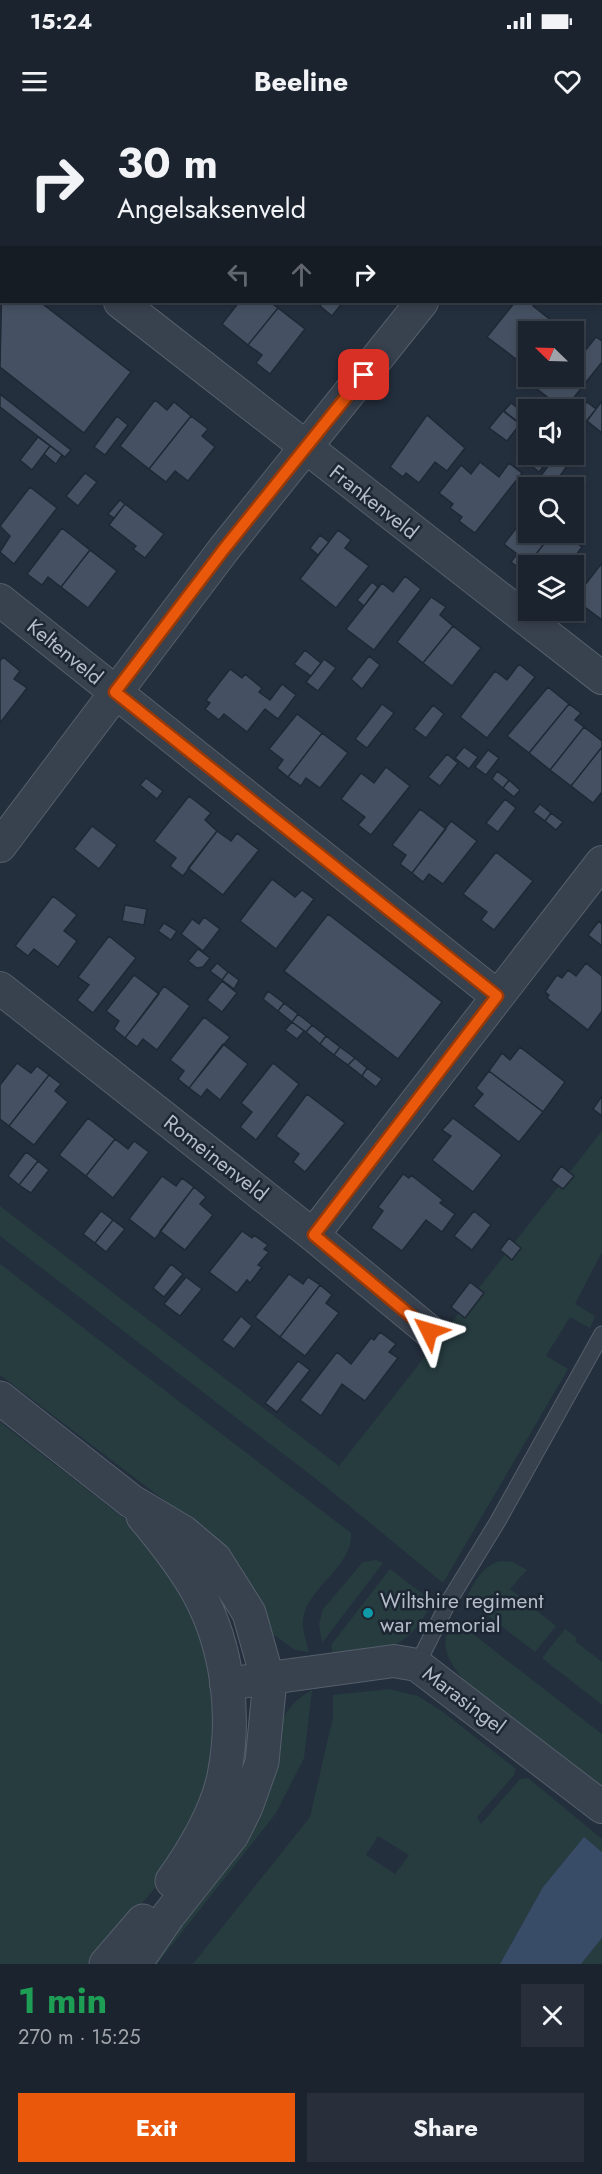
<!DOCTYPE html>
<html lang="en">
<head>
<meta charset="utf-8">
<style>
  :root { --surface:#1b232e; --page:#282f3a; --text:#f1f3f6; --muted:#a0a4aa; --line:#39404a; --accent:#ea580c }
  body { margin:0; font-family:Jost,sans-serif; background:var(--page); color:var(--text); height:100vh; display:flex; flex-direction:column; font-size:22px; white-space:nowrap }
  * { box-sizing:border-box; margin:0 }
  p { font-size:20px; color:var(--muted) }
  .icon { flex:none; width:33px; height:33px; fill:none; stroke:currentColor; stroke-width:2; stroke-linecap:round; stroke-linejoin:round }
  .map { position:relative; height:1844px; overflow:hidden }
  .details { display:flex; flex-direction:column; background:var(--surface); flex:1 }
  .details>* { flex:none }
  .hud { position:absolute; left:0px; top:0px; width:603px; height:183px; box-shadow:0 3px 9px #0003,0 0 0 2px var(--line); background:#1b232e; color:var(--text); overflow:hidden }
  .needle { width:39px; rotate:293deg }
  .tools { position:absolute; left:518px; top:201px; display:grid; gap:12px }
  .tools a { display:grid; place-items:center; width:66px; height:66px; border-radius:0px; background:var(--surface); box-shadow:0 3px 9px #0003,0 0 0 2px var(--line); font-size:30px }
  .pin { position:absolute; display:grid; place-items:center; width:51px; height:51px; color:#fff; margin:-26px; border-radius:12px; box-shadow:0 3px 9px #0006 }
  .me { position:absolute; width:66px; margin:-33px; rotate:310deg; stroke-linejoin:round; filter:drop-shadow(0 0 4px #0008) }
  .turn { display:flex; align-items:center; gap:21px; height:126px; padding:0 18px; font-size:27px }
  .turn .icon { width:78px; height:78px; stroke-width:2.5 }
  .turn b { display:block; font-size:42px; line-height:51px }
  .lanes { display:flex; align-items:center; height:57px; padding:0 18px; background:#0003; justify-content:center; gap:30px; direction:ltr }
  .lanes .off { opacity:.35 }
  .round { display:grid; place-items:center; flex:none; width:63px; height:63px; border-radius:0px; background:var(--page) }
  .head { display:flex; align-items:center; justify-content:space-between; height:102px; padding:0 18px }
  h1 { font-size:36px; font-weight:700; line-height:45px; color:#1e9e55 }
  .primary-button { display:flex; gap:12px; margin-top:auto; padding:12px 18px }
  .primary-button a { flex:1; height:69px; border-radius:0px; background:var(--accent); color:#fff; font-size:24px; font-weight:700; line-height:69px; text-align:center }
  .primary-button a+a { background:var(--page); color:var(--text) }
  .status { display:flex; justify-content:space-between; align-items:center; height:42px; padding:0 30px; background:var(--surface); direction:ltr }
  .status svg { height:16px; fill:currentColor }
  header { display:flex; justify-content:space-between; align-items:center; height:78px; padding:0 18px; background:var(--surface); font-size:27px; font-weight:700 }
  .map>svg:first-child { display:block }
  .green { fill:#263c3f; fill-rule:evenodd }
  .water { fill:#394c67 }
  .building { fill:#455162; stroke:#1f2835; stroke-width:1.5 }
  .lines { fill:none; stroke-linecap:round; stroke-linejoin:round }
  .service-casing { stroke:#565f6c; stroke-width:17 }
  .minor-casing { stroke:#565f6c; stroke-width:34 }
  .tertiary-casing { stroke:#565f6c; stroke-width:35 }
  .service { stroke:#38414e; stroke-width:15 }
  .minor { stroke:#38414e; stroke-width:32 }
  .tertiary { stroke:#38414e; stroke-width:33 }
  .route-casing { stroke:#983908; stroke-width:15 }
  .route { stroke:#ea580c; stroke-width:10 }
  .culture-dot { fill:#0f9aa8; stroke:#1d2633; stroke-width:2 }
  .labels { text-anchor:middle; stroke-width:5; stroke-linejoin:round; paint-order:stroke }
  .street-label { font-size:21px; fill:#b4bcc9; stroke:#1d2633 }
  .poi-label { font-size:21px; fill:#b4bcc9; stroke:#1d2633; text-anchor:start }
</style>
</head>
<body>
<div class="status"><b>15:24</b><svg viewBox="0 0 49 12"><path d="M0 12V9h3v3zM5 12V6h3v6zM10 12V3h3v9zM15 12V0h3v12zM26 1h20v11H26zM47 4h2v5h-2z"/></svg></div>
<header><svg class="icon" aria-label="menu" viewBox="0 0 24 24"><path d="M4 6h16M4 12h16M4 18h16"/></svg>Beeline<svg class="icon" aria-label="heart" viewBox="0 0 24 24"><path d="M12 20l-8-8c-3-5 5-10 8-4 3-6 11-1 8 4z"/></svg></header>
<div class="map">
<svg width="602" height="1844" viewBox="0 0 602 1844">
  <rect width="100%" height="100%" fill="#242f3e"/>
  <path class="green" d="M602,1011V1132L575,1184L595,1196L590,1208L570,1197L546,1236L568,1249L443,1463L325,1366L0,1116V1086L339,1346Z
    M0,1144L351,1413C353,1448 307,1466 303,1500C302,1511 307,1522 309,1532L295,1530L270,1512L211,1416L0,1255Z
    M0,1302L125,1399L183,1469L209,1524L217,1619L199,1686L170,1750L91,1844H0Z
    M376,1440L383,1443L322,1523L319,1504L323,1489L363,1442Z
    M501,1441L513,1442L527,1450L510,1469L556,1506L535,1532L466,1479C474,1463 482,1445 501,1441Z
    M390,1449L433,1482C401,1539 389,1523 333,1534L331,1525Z
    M455,1500L602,1614V1673L467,1564C457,1552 442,1534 446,1517C447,1511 453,1505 455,1500Z
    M565,1509L577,1518L575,1521L602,1542V1585L542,1538Z
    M389,1569L418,1576L443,1592L516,1649L514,1655L477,1697L481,1704L520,1659L528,1658L602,1719V1732L584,1718L543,1767L500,1844H193L310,1697L333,1597V1575ZM378,1716L409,1735L395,1754L366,1735Z
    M312,1570L304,1638L276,1693L157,1844H143L277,1612C285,1592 292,1581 312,1570Z
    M602,1818V1844H581Z"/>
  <path class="water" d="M584,1717L602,1732V1818L581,1844H500L543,1767Z"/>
  <path class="building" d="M2,157V182H40L131,252L84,313L0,247Z
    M239,182H270L278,188L248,225L222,204Z
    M324,182H343L332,196L320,186Z
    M515,182H537L533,186L557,205L552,212H528V242L525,246L487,217Z
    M278,188L305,209L270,254L256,243L262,235L248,225Z
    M596,217L602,221V242L564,290L537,269L547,256H573V223L584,232Z
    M0,274L71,330L65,337L0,287Z
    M155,280L167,290L174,282L191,296L149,349L120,326Z
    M602,281V313L587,301Z
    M587,282L596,289L574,317L573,299Z
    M511,283L523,292L517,301L504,291Z
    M503,291L520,304L507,321L489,308Z
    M427,295L465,328L447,351L435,342L419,363L406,353L403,357L390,347Z
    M117,296L128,305L105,335L94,327Z
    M191,296L208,309L202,316L215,327L188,361L175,351L166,362L149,349Z
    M38,317L50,326L32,350L20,340Z
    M50,326L62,335L56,344L44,334Z
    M532,334H553L539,352L527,342Z
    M557,334L570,342L552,367L540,357Z
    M480,342L499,357L509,343L522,353L475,413L459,401L462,397L450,388L453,384L439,373L461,345L471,354Z
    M85,353L97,362L78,386L66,376Z
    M30,367L57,388L14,444L0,432L10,416L0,406Z
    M120,380L125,384L114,398L108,394Z
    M125,384L164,414L145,438L133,429L136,426L109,405Z
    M528,393V412H553L523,451L511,442L517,434L504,424Z
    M62,408L90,430L61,467L48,457L42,465L27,454Z
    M338,410L351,420L345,428L369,446L336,488L300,459Z
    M553,412H563L582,427L568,446H528V455L523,451Z
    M320,415L329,422L318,435L310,428Z
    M90,430L117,451L88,488L61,467Z
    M602,443V500L574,479Z
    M405,456L421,469L374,530L346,509L382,463L393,472Z
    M372,462L378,467L364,486L357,480Z
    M431,477L446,487L440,495L453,506L423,543L397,522Z
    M453,506L481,528L452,566L423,543Z
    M305,530L321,543L311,556L294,544Z
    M369,536L380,545L362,569L351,559Z
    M3,537L20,551L14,559L27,568L0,603V541Z
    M324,539L336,548L318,571L306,562Z
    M519,544L535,557L487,618L460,597L495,551L507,560Z
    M230,549L242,558L245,554L262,568L259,572L270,580L282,564L296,575L278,599L265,589L247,612L224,594L219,600L205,589L210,583L206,580Z
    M548,567L569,584L529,633L507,616Z
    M382,584L394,593L367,628L355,619Z
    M569,584L581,593L575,600L584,607L550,650L529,633Z
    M433,585L444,594L426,618L414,609Z
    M297,594L322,613L288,657L277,648L283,640L269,629Z
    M584,607L602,621V627L571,666L550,650Z
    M322,613L348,633L320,668L306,658L301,666L288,657Z
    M464,627L478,637L469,649L455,638Z
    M602,627V672L593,683L571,666Z
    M488,630L499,638L486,655L475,647Z
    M447,634L458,643L440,666L428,657Z
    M386,647L410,666L371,715L358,705L365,697L341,679L361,653L374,663Z
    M497,651L509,660L503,668L492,659Z
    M146,658L163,671L157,679L140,665Z
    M509,660L520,670L514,677L503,668Z
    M189,676L211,693L205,700L217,711L183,756L170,746L176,738L154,721Z
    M505,679L516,688L498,712L486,703Z
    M540,684L551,693L545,701L533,692Z
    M420,689L446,709L412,753L400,744L406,735L392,725Z
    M551,693L563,702L556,710L545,701Z
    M451,701L477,721L443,764L429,754L423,762L412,753Z
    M92,706L117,725L99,749L74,729Z
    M217,711L231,721L237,713L259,730L223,775L188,748Z
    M496,732L533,761L494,810L481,800L487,792L463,774Z
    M272,759L295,777L302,770L314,779L276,829L240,801Z
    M53,776L77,795L64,811L77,821L58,847L34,829L28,836L15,826Z
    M125,785L147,789L144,805L122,801Z
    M328,794L442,882L398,939L284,851Z
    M204,797L220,809L203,831L181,814L192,799L199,804Z
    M599,801L602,804V826L588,815Z
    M164,803L177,811L171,820L158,811Z
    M109,816L136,838L93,893L77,880L89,865L78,857Z
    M198,829L210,838L203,847L197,848L188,841Z
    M217,843L228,852L222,860L210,851Z
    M586,843L602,856V891L588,910L547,878L549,875L545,872L557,855L562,858L568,850L576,856Z
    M228,852L239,860L234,869L222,860Z
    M134,855L159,874L125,918L114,909L119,901L106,891Z
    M222,861L237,873L222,892L207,880Z
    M164,866L190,886L157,930L143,919L137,927L125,918Z
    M268,871L284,883L278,891L263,879Z
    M284,883L298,894L292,902L278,891Z
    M298,894L312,905L306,912L292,902Z
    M204,897L230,917L189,968L178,959L184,951L170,940Z
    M292,902L304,911L297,919L285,910Z
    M312,905L326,916L320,924L306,912Z
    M326,916L340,927L334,935L320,924Z
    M223,924L248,944L220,980L207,969L201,977L189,968Z
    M340,927L355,938L348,945L334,935Z
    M520,927L565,962L543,992L489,951L502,933L510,940Z
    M355,938L367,948L362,956L348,945Z
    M17,943L31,953L37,946L49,955L9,1006L0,999V965Z
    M273,943L299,964L256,1020L240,1007L252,992L241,983Z
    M367,948L382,959L376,967L362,956Z
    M489,951L543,992L519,1022L473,986L483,974L476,968Z
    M49,955L61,964L55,971L68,982L34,1025L9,1006Z
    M307,974L345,1003L305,1052L293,1042L299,1034L276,1016Z
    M602,976V996L593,989Z
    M88,998L115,1019L86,1056L59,1035Z
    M453,998L502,1035L473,1072L432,1040L451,1016L442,1010Z
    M115,1019L128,1029L134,1021L149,1032L113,1078L86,1056Z
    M26,1032L38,1041L19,1065L8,1056Z
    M38,1041L49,1050L31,1073L19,1065Z
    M561,1046L574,1056L563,1069L551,1060Z
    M403,1054L409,1058L411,1055L443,1080L440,1083L455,1094L442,1112L426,1100L402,1131L371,1108L383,1091L378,1087Z
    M162,1056L176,1066L182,1058L194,1067L155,1119L129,1099Z
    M194,1067L206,1077L200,1084L213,1095L185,1130L160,1111Z
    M101,1091L113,1100L95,1123L83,1114Z
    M474,1091L491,1105L472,1130L454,1116Z
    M113,1100L125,1109L106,1132L95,1123Z
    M242,1111L252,1118L254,1115L268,1125L264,1129L269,1132L258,1145L262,1147L250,1163L247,1160L237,1173L209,1152Z
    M509,1118L521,1128L512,1140L500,1130Z
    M171,1144L183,1154L164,1177L153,1168Z
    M289,1154L303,1164L308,1157L320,1165L280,1217L255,1197Z
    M186,1157L202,1169L180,1196L164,1184Z
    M470,1162L484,1173L465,1198L451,1187Z
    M320,1165L332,1175L326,1183L339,1193L305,1236L280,1217Z
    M241,1196L252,1206L234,1229L222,1220Z
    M380,1212L396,1224L389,1232L398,1238L365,1281L342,1264L321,1296L300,1280L337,1232L351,1244L371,1218L374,1220Z
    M298,1241L310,1250L277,1292L265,1283Z"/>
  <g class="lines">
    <defs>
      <path id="service" d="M417,1545L449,1481L498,1401L602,1214"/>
      <path id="minor" d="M385,0L387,2
        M43,2L44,0
        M559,2L561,0
        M0,58L2,56
        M0,86L2,88
        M120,182L602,558
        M0,480L497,876
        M0,726L224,429L422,182
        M0,868L313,1115L429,1211
        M313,1115L602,742
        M226,1564L394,1541L417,1545L602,1687"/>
      <path id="tertiary" d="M0,1278L131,1381L183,1412L215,1439L249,1493L264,1546L269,1570L262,1642L246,1687L232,1715L168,1796L135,1844
        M143,1396C163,1420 184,1446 199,1474C228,1528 236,1596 224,1656C216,1694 194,1730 172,1761
        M106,1844L143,1801"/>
    </defs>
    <use href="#service" class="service-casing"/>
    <use href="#minor" class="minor-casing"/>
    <use href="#tertiary" class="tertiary-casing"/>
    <use href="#service" class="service"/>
    <use href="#minor" class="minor"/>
    <use href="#tertiary" class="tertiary"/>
  </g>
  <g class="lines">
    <defs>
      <path id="route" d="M364,255L224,429L115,572L497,876L314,1115L429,1211"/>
    </defs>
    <use href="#route" class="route-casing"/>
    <use href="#route" class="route"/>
  </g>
  <circle class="culture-dot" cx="368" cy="1493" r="6"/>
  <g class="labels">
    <g class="street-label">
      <text transform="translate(374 382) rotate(38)" y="7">Frankenveld</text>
      <text transform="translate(65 532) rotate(39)" y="7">Keltenveld</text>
      <text transform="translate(216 1038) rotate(38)" y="7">Romeinenveld</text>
      <text transform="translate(464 1580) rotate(37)" y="7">Marasingel</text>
    </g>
    <g class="poi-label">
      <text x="380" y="1488">Wiltshire regiment<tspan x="380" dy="24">war memorial</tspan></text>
    </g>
  </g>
</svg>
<div class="tools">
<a><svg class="needle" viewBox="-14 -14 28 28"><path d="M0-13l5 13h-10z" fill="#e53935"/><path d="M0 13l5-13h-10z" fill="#a0a4aa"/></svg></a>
<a><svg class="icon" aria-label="sound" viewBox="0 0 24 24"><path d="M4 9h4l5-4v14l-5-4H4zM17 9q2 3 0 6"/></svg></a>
<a><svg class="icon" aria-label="search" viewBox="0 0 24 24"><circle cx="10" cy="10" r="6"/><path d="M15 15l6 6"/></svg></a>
<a><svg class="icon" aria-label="layers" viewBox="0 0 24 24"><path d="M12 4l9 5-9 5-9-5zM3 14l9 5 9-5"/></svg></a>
</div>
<div class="pin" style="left:364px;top:255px;background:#d93025"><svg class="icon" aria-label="arrive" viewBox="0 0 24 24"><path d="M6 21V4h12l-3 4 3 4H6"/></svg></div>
<svg class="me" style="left:429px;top:1211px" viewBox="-20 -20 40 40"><path d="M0-17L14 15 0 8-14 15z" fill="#ea580c" stroke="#fff" stroke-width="4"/></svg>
<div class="hud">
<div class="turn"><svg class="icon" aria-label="right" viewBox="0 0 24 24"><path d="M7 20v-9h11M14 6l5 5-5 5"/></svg><div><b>30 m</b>Angelsaksenveld</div></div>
<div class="lanes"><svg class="icon off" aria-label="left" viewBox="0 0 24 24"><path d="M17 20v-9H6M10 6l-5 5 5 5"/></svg><svg class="icon off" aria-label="ahead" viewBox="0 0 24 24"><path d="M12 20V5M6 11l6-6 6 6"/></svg><svg class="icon" aria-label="right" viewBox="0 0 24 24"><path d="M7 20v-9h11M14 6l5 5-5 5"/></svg></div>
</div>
</div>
<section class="details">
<div class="head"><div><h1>1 min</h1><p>270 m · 15:25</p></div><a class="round"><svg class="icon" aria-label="close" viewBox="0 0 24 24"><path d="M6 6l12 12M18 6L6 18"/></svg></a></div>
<div class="primary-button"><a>Exit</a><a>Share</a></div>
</section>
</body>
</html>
